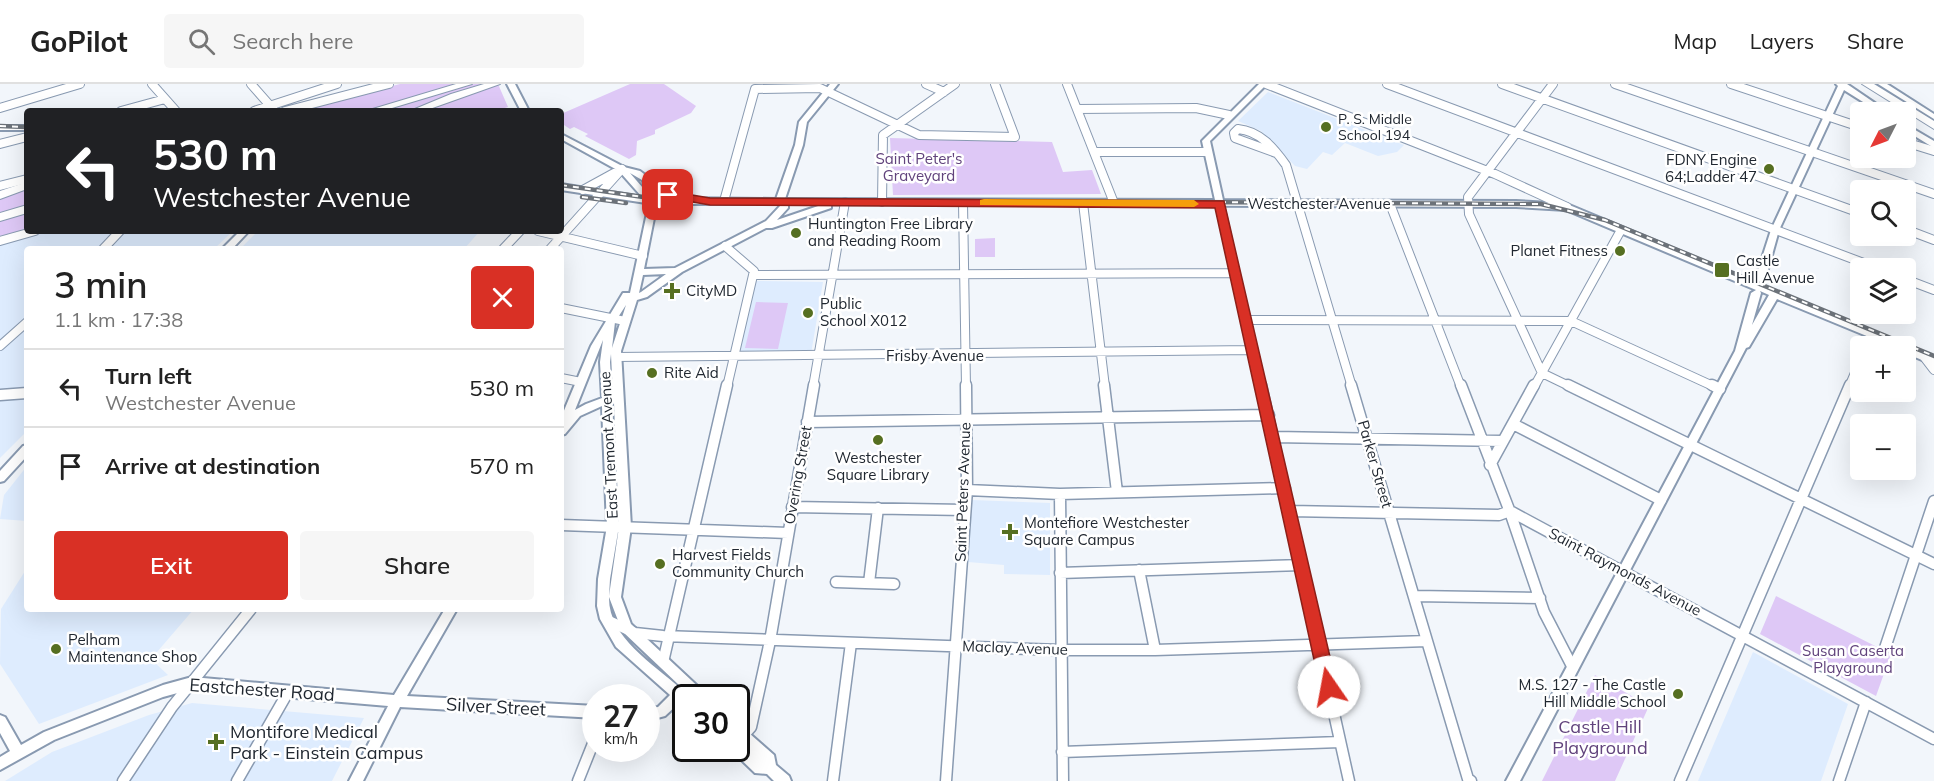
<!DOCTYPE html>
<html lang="en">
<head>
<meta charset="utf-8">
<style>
  :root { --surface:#fff; --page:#f6f6f6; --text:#222; --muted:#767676; --line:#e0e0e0; --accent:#d93025 }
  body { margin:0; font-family:Mulish,sans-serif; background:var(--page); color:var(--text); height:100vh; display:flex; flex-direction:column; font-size:22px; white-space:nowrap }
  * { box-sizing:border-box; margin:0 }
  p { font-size:20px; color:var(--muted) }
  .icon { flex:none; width:33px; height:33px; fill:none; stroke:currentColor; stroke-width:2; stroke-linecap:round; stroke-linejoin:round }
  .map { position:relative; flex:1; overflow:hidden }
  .drawer { position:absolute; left:24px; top:162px; width:540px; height:366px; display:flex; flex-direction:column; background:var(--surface); border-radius:6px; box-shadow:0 6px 24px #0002 }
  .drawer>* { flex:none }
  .banner { position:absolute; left:24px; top:24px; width:540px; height:126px; border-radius:6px; box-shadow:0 6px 24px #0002; background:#202124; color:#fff; overflow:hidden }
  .needle { width:39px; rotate:228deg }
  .controls { position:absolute; left:1850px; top:18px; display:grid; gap:12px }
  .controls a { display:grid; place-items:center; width:66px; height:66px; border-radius:6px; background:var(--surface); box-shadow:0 6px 24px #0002; font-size:30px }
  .speed { position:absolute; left:582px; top:600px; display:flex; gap:12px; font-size:30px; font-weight:700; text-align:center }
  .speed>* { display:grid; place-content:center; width:78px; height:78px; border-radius:50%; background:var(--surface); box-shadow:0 6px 24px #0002; line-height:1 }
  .speed small { font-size:15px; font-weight:400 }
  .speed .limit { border:3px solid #111; border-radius:9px; background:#fff; color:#111 }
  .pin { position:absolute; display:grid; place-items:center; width:51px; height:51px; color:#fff; margin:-26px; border-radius:12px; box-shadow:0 3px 9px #0006 }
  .me { position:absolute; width:66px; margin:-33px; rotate:348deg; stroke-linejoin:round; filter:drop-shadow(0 0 4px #0008) }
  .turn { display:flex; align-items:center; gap:21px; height:126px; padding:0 30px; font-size:27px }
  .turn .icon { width:78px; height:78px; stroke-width:2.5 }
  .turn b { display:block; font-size:42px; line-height:51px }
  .round { display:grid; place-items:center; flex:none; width:63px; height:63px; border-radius:6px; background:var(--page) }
  .headline { display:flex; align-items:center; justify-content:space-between; height:102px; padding:0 30px }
  h1 { font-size:36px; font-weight:600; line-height:45px }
  .action { display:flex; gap:12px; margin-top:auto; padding:12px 30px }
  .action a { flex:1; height:69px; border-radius:6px; background:var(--accent); color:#fff; font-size:24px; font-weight:600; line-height:69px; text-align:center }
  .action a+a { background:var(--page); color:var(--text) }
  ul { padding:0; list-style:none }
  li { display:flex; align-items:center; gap:18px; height:78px; padding:0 30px; border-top:2px solid var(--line) }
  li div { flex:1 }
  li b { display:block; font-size:22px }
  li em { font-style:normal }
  header { display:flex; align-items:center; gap:36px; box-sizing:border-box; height:84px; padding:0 30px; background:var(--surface); border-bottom:2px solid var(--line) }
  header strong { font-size:28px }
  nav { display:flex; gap:33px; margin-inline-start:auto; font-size:21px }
  .search { width:420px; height:54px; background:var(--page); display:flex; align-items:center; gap:15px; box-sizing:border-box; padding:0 21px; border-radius:6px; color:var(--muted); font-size:22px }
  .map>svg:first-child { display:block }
  .built { fill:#deecfe }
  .green { fill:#dec8f6 }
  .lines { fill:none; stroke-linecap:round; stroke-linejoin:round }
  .minor-far1-casing { stroke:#899ab1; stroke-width:10 }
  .minor-casing { stroke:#899ab1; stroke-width:13 }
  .major-casing { stroke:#899ab1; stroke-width:4 }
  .highway-casing { stroke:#899ab1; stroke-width:2 }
  .minor-far1 { stroke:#fff; stroke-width:8 }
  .minor { stroke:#fff; stroke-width:10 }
  .major { fill:#fff; fill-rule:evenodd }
  .highway { fill:#fff; fill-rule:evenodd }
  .rail-casing { stroke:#6c7279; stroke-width:4.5 }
  .rail { stroke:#fff; stroke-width:2; stroke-dasharray:6; stroke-linecap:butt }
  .route { fill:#d93025; stroke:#8d1f18; stroke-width:1.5 }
  .slow { fill:#f59e0b }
  .poi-dot { fill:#566f21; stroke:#fff; stroke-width:2 }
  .labels { text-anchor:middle; stroke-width:5; stroke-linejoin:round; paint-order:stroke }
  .far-poi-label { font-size:14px; fill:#212831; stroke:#fff; text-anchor:start }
  .park-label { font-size:15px; fill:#61437c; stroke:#fff }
  .poi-label { font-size:15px; fill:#212831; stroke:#fff; text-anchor:start }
  .street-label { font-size:15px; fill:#212831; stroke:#fff }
  .near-street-label { font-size:18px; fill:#212831; stroke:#fff }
  .near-park-label { font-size:18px; fill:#61437c; stroke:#fff }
  .near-poi-label { font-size:18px; fill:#212831; stroke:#fff; text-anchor:start }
</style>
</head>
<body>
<header>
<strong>GoPilot</strong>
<div class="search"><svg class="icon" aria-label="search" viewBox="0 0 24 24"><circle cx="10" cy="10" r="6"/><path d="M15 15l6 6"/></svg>Search here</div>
<nav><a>Map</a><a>Layers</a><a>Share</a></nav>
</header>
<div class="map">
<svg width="1934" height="697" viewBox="0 0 1934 697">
  <rect width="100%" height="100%" fill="#f2f6fb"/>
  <path class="built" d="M1268,8L1404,61L1397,68L1378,72L1345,59L1332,71L1323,68L1307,85L1295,82L1261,47L1238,37Z
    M27,145V147H233L214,165H27V347L0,374V152Z
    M258,147H480L464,165H240Z
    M756,197L823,198L811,270L739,268Z
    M27,382V437L0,435L4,411Z
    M972,416L1050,419V491L1004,490V481L968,478Z
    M27,484V525H194L151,575L168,591L39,640L0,580L1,525Z
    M1753,568L1848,620L1821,697H1698Z
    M192,619L364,634L332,697H5L52,668L149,631Z"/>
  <path class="green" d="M400,0H498L508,23L495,27H297Z
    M630,0H664L696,22L691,29L655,46V50L637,57L636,71L629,75L585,52L588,50L574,43L570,45L561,39V30Z
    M890,54L1052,58L1063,88L1092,86L1101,110L893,111Z
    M27,97V145L0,152V105Z
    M995,154V173H975V155Z
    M756,218L788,219L778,265L745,264Z
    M1776,512L1891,570L1876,612L1760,550Z
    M1595,591L1649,622L1615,697H1542Z"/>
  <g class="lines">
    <defs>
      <path id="minor-far1" d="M152,0L176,27
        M251,0L273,25
        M926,0L944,8
        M1067,0L1114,119
        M1266,0L1495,90L1567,123
        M1387,0L1877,184
        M1502,0L1860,129
        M1553,0L1468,113L1469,130L1542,289L1571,303
        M1615,0L1934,110
        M1731,0L1860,43
        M0,24L80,0
        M1077,25L1196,24L1229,31
        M121,27L165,15
        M254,27L337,0
        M285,27L389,0
        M1905,58L1934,67
        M0,60L27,53
        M1094,68H1207
        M1276,69L1235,54L1234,49L1238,45C1260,47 1274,64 1286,81L1352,303
        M0,102L27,95
        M583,106L614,89
        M724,117L755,5L820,4L919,51L1015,53L995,0
        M882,118L883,51L955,0
        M963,119L966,303
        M1083,119L1105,303
        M1220,120L1261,303
        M1390,120L1461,303
        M1905,145L1934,156
        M538,147L643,172
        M0,157L35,147
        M725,162L754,187L727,303
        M103,165L120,147
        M503,165L520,147
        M550,165L622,85
        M753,191L1236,189
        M1905,195L1934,206
        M561,224L625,237
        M1247,236L1571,237L1715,303
        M0,262L27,238
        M1866,262L1871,251
        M616,273L1254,266
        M1924,273L1934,286
        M561,294L581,298
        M813,303L845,118
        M1534,303L1621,146
        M1849,303L1860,277"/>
      <path id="minor" d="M1104,301L1117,408
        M1261,301L1349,697
        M1351,301L1468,695L1471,697
        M1461,301L1510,428L1544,528L1573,584
        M1568,301L1934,480
        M1712,301L1720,305
        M0,311L27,309
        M807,338L1269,331
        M1513,340L1661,416
        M1274,353L1503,357
        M1490,381L1534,301
        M967,406L1060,410L1285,404
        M1060,410L1063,697
        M792,423L965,426
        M1290,427L1499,431L1510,427L1934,655
        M561,441L788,449
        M1139,486L1155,566
        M1060,489L1302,481
        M836,498L894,500
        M869,499L878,424
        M1414,512L1540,514
        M609,537L635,549L663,552L1061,566H1155L1427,557
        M1885,564L1934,417
        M663,578L727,301
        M740,655L751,643L770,557L814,301
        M1062,668L1340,658
        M123,697L172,623L251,525
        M237,697L288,608
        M578,697L596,652
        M833,697L851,559
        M946,697L967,406L966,301
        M1680,697L1850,301
        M1839,697L1866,618"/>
      <path id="major" d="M507,0H515L529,27H521Z
        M830,0H838L807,38L803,61L785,115L1215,116L1202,57L1259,0H1267L1210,57L1223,116L1516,117L1567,120L1934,273V281L1905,269V262H1891L1777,215L1749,263L1746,264L1520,697H1506L1735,267L1751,209L1756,206L1566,126L1516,123L831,120V124L772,144H766L682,188L647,213L637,216L621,267L631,443L621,513L631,540L706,610L708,614H693L688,609L691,614H686V623L679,619L665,632L646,637V625L658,623L670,611L616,563L600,535L597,522L598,495L607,442L602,322L580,332L565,350L561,351V339L564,335L563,329L591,262L623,209H630L648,124L646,119L561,106V100L642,113L619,87L561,55V50L624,83L640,87L648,93L657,105L677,110L678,112L676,114L776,115L795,61L799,38ZM630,89L642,96L650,107L649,111ZM658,111L672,114H657ZM655,120H778L780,122L766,137L675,184L644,185L656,124ZM788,120H824L777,136L788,124ZM666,190L641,208L639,209L643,191ZM1760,207L1769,211L1752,241L1761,209ZM626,221L612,264L615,238ZM603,256L600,278L602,314L586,320L575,326ZM611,270L613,312H612L610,278ZM614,319L619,443L609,512L610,495L619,442L612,320ZM609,513L622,547L681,603H679C653,580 608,553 609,513Z
        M1836,0H1847L1888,28H1879L1844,6L1779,146L1765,196L1763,198H1757L1755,196L1771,146L1838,2Z
        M1878,0H1887L1934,30V35Z
        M1905,40L1934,57V64L1905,46Z
        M0,42H27V46H0Z
        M240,147H249L232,165H222Z
        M27,361V372L4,397L0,398V387L23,362Z
        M445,525H457L407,612L596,622V634L400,623L363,697H349L388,622L192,605L163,613L54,656L0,686V673L10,667L0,649V631L5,633L21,661L44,648L163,601L192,593L394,611Z
        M736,640L741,642L774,671L776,681L789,692L791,697H774L767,690L755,689L731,666V664H736V656L739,657L736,655Z"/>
      <path id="highway" d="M456,0H472L382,27H366Z
        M484,0H500L424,27H410L451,10Z
        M1862,0H1874L1934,37V45Z
        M27,98V105L0,115V107Z
        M27,121V129L0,137V129Z"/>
    </defs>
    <use href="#minor-far1" class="minor-far1-casing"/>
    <use href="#minor" class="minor-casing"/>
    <use href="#major" class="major-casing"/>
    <use href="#highway" class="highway-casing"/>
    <use href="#minor-far1" class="minor-far1"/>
    <use href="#minor" class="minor"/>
    <use href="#major" class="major"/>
    <use href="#highway" class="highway"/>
    <defs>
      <path id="rail" d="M0,42L27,43
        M561,101L650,114L681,115L1541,120L1605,136L1934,272
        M582,113L626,119"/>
    </defs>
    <use href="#rail" class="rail-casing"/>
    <use href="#rail" class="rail"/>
  </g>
  <path class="route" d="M668,107L710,114L1224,117L1337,603L1334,609L1329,611L1323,609L1320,603L1215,124L710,121L664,113V108Z"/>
  <path class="slow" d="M984,115L1194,116L1199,120L1194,123L980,121V116Z"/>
  <g class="poi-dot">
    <circle cx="1326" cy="43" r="6"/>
    <circle cx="1769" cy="85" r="6"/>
    <circle cx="796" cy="149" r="6"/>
    <circle cx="1620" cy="167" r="6"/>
    <rect x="1714" y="178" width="16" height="16" rx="3"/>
    <path d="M669 198h6v6h6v6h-6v6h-6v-6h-6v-6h6z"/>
    <circle cx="808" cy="229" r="6"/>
    <circle cx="652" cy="289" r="6"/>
    <circle cx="878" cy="356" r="6"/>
    <path d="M1007 439h6v6h6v6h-6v6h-6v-6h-6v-6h6z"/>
    <circle cx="660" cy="480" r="6"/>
    <circle cx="56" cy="565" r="6"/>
    <circle cx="1678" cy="610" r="6"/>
    <path d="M213 649h6v6h6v6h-6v6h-6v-6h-6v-6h6z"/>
  </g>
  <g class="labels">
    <g class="far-poi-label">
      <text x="1338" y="40">P. S. Middle<tspan x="1338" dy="16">School 194</tspan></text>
    </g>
    <g class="park-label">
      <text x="919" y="80">Saint Peter's<tspan x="919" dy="17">Graveyard</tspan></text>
      <text x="1853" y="572">Susan Caserta<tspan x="1853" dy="17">Playground</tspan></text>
    </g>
    <g class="poi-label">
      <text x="1757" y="81" text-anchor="end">FDNY Engine<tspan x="1757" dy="17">64;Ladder 47</tspan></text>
      <text x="808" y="145">Huntington Free Library<tspan x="808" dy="17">and Reading Room</tspan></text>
      <text x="1608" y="172" text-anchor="end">Planet Fitness</text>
      <text x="1736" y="182">Castle<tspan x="1736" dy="17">Hill Avenue</tspan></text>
      <text x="686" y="212">CityMD</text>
      <text x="820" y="225">Public<tspan x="820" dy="17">School X012</tspan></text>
      <text x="664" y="294">Rite Aid</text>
      <text x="878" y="379" text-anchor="middle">Westchester<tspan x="878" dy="17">Square Library</tspan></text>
      <text x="1024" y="444">Montefiore Westchester<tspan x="1024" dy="17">Square Campus</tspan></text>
      <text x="672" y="476">Harvest Fields<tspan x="672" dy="17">Community Church</tspan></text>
      <text x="68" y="561">Pelham<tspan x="68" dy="17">Maintenance Shop</tspan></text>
      <text x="1666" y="606" text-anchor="end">M.S. 127 - The Castle<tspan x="1666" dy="17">Hill Middle School</tspan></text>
    </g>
    <g class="street-label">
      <text x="1319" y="125">Westchester Avenue</text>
      <text x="935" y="277">Frisby Avenue</text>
      <text transform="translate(609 361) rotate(-93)" y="5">East Tremont Avenue</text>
      <text transform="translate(1375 380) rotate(74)" y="5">Parker Street</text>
      <text transform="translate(798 391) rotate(-80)" y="5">Overing Street</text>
      <text transform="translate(963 408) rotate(-88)" y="5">Saint Peters Avenue</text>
      <text transform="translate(1625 488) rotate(28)" y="5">Saint Raymonds Avenue</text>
      <text transform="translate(1015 564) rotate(2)" y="5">Maclay Avenue</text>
    </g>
    <g class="near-street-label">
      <text transform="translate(262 606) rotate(4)" y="6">Eastchester Road</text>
      <text transform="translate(496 623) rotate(3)" y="6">Silver Street</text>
    </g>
    <g class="near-park-label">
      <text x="1600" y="649">Castle Hill<tspan x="1600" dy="21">Playground</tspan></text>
    </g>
    <g class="near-poi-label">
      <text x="230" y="654">Montifore Medical<tspan x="230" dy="21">Park - Einstein Campus</tspan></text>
    </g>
  </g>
</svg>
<div class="controls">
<a><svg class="needle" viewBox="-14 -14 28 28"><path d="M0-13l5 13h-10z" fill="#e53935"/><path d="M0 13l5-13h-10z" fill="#767676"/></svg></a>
<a><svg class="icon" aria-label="search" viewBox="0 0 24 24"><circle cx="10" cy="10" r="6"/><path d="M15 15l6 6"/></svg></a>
<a><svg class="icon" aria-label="layers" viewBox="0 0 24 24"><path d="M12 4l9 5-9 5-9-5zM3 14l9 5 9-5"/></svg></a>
<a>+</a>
<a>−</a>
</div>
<div class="speed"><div>27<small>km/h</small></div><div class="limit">30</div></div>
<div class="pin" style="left:668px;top:111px;background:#d93025"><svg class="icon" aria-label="arrive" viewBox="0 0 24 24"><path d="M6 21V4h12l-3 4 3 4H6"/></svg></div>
<svg class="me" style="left:1329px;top:603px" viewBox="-20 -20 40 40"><circle r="19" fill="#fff"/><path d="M0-13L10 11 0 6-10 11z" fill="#d93025"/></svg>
<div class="banner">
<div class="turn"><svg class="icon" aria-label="left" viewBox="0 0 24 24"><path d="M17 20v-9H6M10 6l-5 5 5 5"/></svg><div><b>530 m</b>Westchester Avenue</div></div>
</div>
<section class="drawer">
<div class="headline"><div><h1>3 min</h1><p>1.1 km · 17:38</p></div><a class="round" style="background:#d93025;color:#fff"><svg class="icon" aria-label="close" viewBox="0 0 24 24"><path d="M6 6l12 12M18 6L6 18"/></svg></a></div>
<ul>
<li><svg class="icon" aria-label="left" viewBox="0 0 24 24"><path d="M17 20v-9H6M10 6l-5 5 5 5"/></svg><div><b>Turn left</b><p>Westchester Avenue</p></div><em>530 m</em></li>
<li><svg class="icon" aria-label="arrive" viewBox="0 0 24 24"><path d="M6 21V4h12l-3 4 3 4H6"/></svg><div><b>Arrive at destination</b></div><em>570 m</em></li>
</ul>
<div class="action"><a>Exit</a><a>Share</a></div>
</section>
</div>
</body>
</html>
